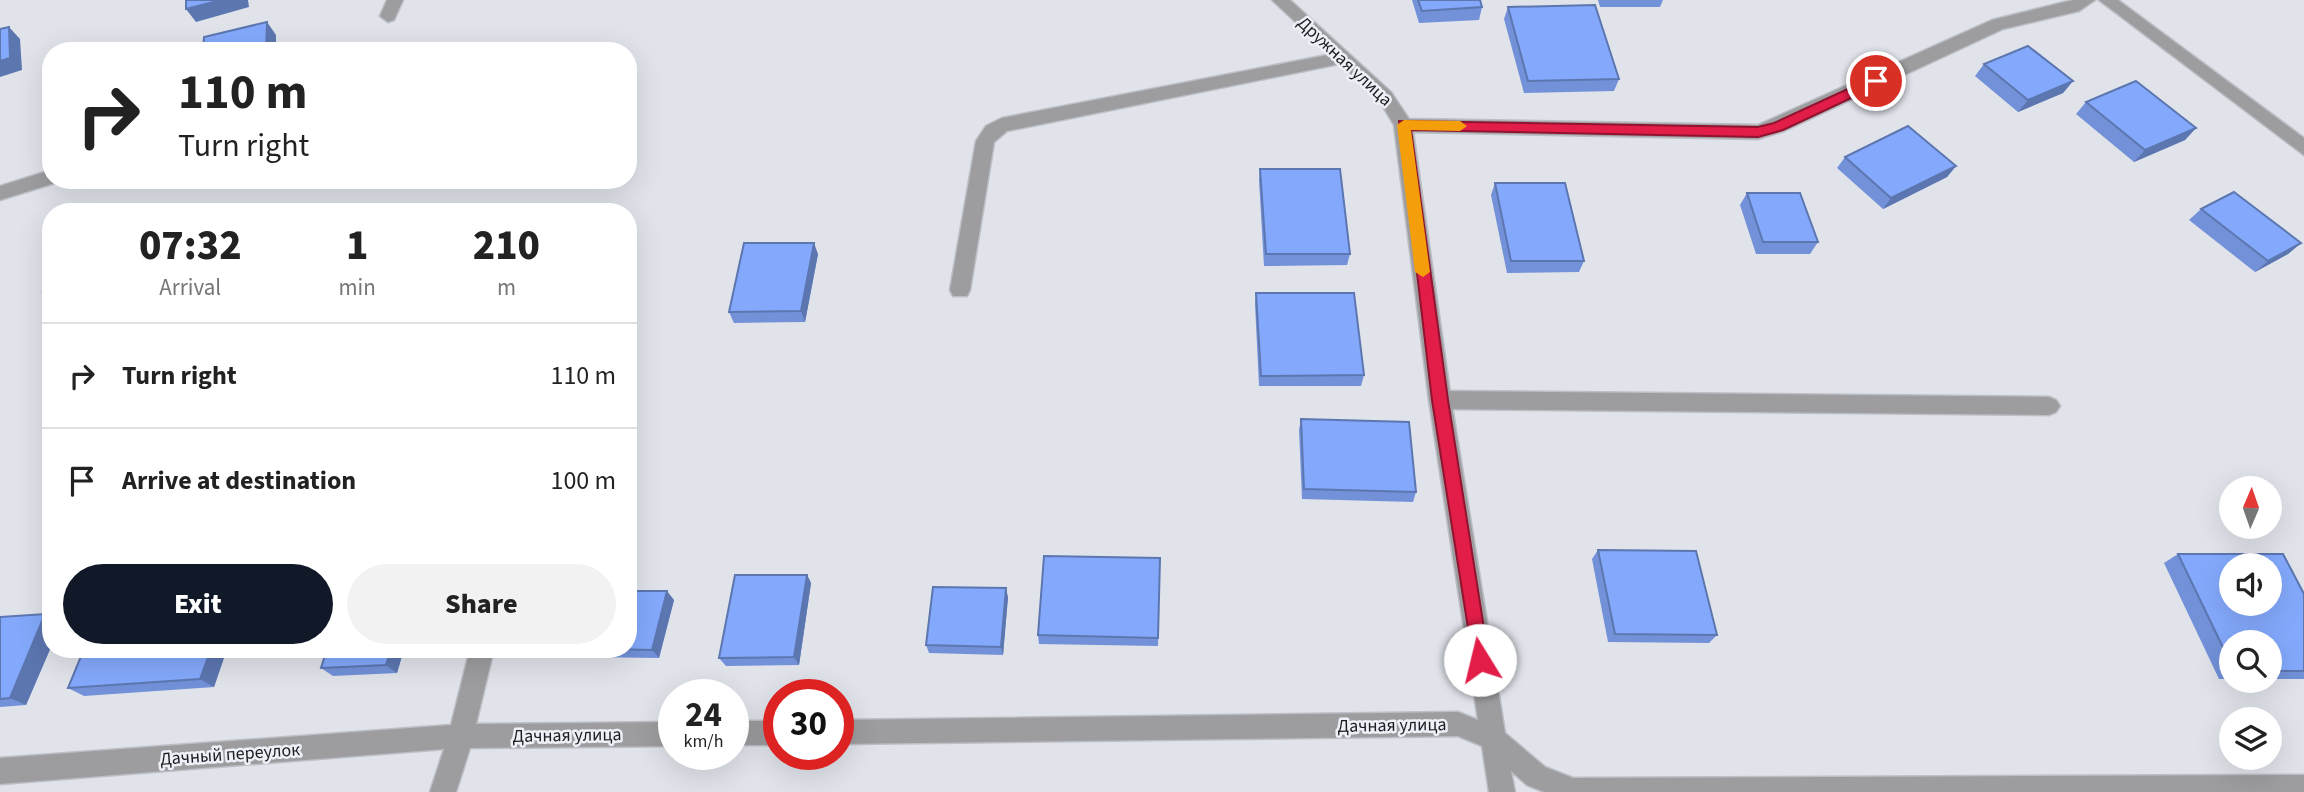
<!DOCTYPE html>
<html lang="en">
<head>
<meta charset="utf-8">
<style>
  :root { --surface:#fff; --page:#f2f2f2; --text:#222; --muted:#767676; --line:#e0e0e0; --accent:#111827 }
  body { margin:0; font-family:"Source Sans 3",sans-serif; background:var(--page); color:var(--text); height:100vh; display:flex; flex-direction:column; font-size:26px; white-space:nowrap }
  * { box-sizing:border-box; margin:0 }
  p { font-size:23px; color:var(--muted) }
  .icon { flex:none; width:38px; height:38px; fill:none; stroke:currentColor; stroke-width:2; stroke-linecap:round; stroke-linejoin:round }
  .map { position:relative; flex:1; overflow:hidden }
  .sheet { position:absolute; left:42px; top:203px; width:595px; height:455px; display:flex; flex-direction:column; background:var(--surface); border-radius:28px; box-shadow:0 7px 28px #0002 }
  .sheet>* { flex:none }
  .hud { position:absolute; left:42px; top:42px; width:595px; height:147px; border-radius:28px; box-shadow:0 7px 28px #0002; background:#fff; color:var(--text); overflow:hidden }
  .needle { width:46px; rotate:2deg }
  .fabs { position:absolute; left:2219px; top:476px; display:grid; gap:14px }
  .fabs a { display:grid; place-items:center; width:63px; height:63px; border-radius:50%; background:var(--surface); box-shadow:0 7px 28px #0002; font-size:35px }
  .speed { position:absolute; left:658px; top:679px; display:flex; gap:14px; font-size:35px; font-weight:700; text-align:center }
  .speed>* { display:grid; place-content:center; width:91px; height:91px; border-radius:50%; background:var(--surface); box-shadow:0 7px 28px #0002; line-height:1 }
  .speed small { font-size:18px; font-weight:400 }
  .speed .limit { border:10px solid #d22; background:#fff; color:#111 }
  .pin { position:absolute; display:grid; place-items:center; width:60px; height:60px; color:#fff; margin:-30px; border:4px solid #fff; border-radius:50%; box-shadow:0 2px 7px #0007 }
  .me { position:absolute; width:77px; margin:-38px; rotate:351deg; stroke-linejoin:round; filter:drop-shadow(0 0 5px #0008) }
  .turn { display:flex; align-items:center; gap:24px; height:147px; padding:0 21px; font-size:32px }
  .turn .icon { width:91px; height:91px; stroke-width:2.5 }
  .turn b { display:block; font-size:49px; line-height:60px }
  .eta { display:flex; justify-content:space-evenly; align-items:center; height:119px; text-align:center }
  .eta b { font-size:42px; font-weight:800; line-height:49px }
  .primary-button { display:flex; gap:14px; margin-top:auto; padding:14px 21px }
  .primary-button a { flex:1; height:80px; border-radius:42px; background:var(--accent); color:#fff; font-size:28px; font-weight:800; line-height:80px; text-align:center }
  .primary-button a+a { background:var(--page); color:var(--text) }
  ul { padding:0; list-style:none }
  li { display:flex; align-items:center; gap:21px; height:105px; padding:0 21px; border-top:2px solid var(--line) }
  li div { flex:1 }
  li b { display:block; font-size:26px }
  li em { font-style:normal }
  .map>svg:first-child { display:block }
  .lines { fill:none; stroke-linecap:round; stroke-linejoin:round }
  .lane-casing { stroke:#bdbfc6; stroke-width:3 }
  .street-casing { stroke:#bdbfc6; stroke-width:3 }
  .lane { fill:#9d9da0; fill-rule:evenodd }
  .street { fill:#9d9da0; fill-rule:evenodd }
  .wall { fill:#7291d9 }
  .shaded-wall { fill:#5c76b0 }
  .building { fill:#84a9fc; stroke:#5c76b0; stroke-width:2; fill-rule:evenodd }
  .route { fill:#e11d48; stroke:#92132f; stroke-width:2 }
  .slow { fill:#f59e0b }
  .labels { text-anchor:middle; stroke-width:5; stroke-linejoin:round; paint-order:stroke }
  .street-label { font-size:18px; fill:#1c1d20; stroke:#edf0f7 }
</style>
</head>
<body>
<div class="map">
<svg width="2304" height="792" viewBox="0 0 2304 792">
  <rect width="100%" height="100%" fill="#e0e3ea"/>
  <g class="lines">
    <defs>
      <path id="lane" d="M387,0H403L394,20L388,22L380,16Z
        M1343,52L1352,58L1349,62L1007,131L994,142L970,290L967,296H953L950,290L976,141L986,126L1002,118Z
        M1440,391L2049,397L2056,400L2060,406L2056,412L2049,415L1440,409L1433,406L1429,400L1433,394Z"/>
      <path id="street" d="M1272,0H1290L1391,92L1409,119L1758,125L1992,20L2073,0H2095L2079,11L2003,29L1784,131L1758,139L1413,132L1451,400L1505,733L1545,767L1573,778L2304,775V792H1544L1527,785L1511,771L1515,792H1489L1482,746L1458,736L838,744V720L1458,712L1478,720L1429,400L1394,125L1379,100Z
        M2099,0H2118L2304,138V155Z
        M51,170V180L58,182L0,200V186Z
        M470,649H494L476,724L674,722V746L470,748L456,792H430L444,749L0,784V758L451,725Z
        M733,721H779V745H733Z"/>
    </defs>
    <use href="#lane" class="lane-casing"/>
    <use href="#street" class="street-casing"/>
    <use href="#lane" class="lane"/>
    <use href="#street" class="street"/>
  </g>
  <path class="wall" d="M1412,0H1480L1482,7L1479,20L1419,23Z
    M1598,0H1663L1660,7H1600Z
    M1508,7L1619,79L1614,91L1524,93L1504,19Z
    M1984,64L2073,81L2063,93L2018,112L1975,76Z
    M2086,102L2196,128L2185,140L2134,162L2076,114Z
    M1845,157L1956,166L1947,177L1883,209L1837,168Z
    M1260,169L1350,254L1347,265L1264,266L1259,180Z
    M1495,183L1584,261L1579,272L1507,273L1491,195Z
    M1747,193L1818,242L1810,254H1756L1740,205Z
    M2201,209L2301,243L2288,254L2255,272L2189,220Z
    M818,254L805,322L734,323L729,312Z
    M51,273V297L43,291Z
    M1256,293L1364,375L1361,386H1259L1255,304Z
    M1301,419L1416,492L1413,502L1302,499L1299,430Z
    M1598,550L1717,635L1709,643L1608,642L1592,559Z
    M2178,554L2304,594V679H2270V642H2231V679H2219L2164,563Z
    M1160,558L1158,646L1039,644L1038,635Z
    M807,575L811,583L799,665L726,666L719,658Z
    M1008,597L1003,655L929,653L926,645Z
    M674,600L659,658L585,657L577,649Z
    M0,617H51V647L26,705L0,707Z
    M84,649H227L214,687L84,696L68,688Z
    M327,649H404L397,673L333,676L321,668Z"/>
  <path class="shaded-wall" d="M221,0H248L249,7L196,22L186,9Z
    M267,22L276,35V51H266Z
    M9,27L20,39L22,70L0,77V61Z
    M2073,81L2063,93L2018,112L2028,100Z
    M2196,128L2185,140L2134,162L2145,150Z
    M1956,166L1947,177L1883,209L1891,198Z
    M814,243L818,254L805,322L801,311Z
    M2301,243L2288,254L2255,272L2268,261Z
    M807,575L811,583L799,665L794,657Z
    M1006,588L1008,597L1003,655L1001,647Z
    M667,591L674,600L659,658L652,650Z
    M45,614L51,617V647L26,705L10,698Z
    M211,649H227L214,687L200,679Z
    M391,649H404L397,673L386,665Z"/>
  <path class="building" d="M186,0H221L186,9Z
    M1418,0H1480L1482,7L1422,11Z
    M1595,5L1619,79L1528,81L1508,7Z
    M267,22L266,51H203L204,37Z
    M9,27L10,58L0,61V29Z
    M2028,46L2073,81L2028,100L1984,64Z
    M2136,81L2196,128L2145,150L2086,102Z
    M1908,126L1956,166L1891,198L1845,157Z
    M1260,169H1340L1350,254H1266Z
    M1495,183H1565L1584,261H1511Z
    M2234,192L2301,243L2268,261L2201,209Z
    M1747,193H1800L1818,242H1763Z
    M744,243H814L801,311L729,312Z
    M51,273V290L43,291Z
    M1256,293H1354L1364,375L1261,376Z
    M1301,419L1409,422L1416,492L1304,489Z
    M1598,550L1696,551L1717,635L1615,634Z
    M2178,554H2283L2304,594V671H2270V642H2231V664ZM2231,565H2270V604H2231Z
    M1044,556L1160,558L1158,638L1038,635Z
    M735,575H807L794,657L719,658Z
    M933,587L1006,588L1001,647L926,645Z
    M628,591H667L652,650L612,649H628Z
    M45,614L10,698L0,699V617Z
    M84,649H211L200,679L68,688Z
    M327,649H391L386,665L321,668Z"/>
  <path class="route" d="M1876,76L1882,81L1881,84L1783,130L1758,137L1411,130L1448,400L1489,660L1487,666L1480,668L1474,666L1432,400L1399,121L1758,127L1774,123Z"/>
  <path class="slow" d="M1404,120L1460,121L1467,126L1460,131L1411,130L1430,272L1423,277L1415,272L1397,125Z"/>
  <g class="labels">
    <g class="street-label">
      <text transform="translate(1345 61) rotate(43)" y="6">Дружная улица</text>
      <text transform="translate(1392 725) rotate(-1)" y="6">Дачная улица</text>
      <text transform="translate(567 735) rotate(-1)" y="6">Дачная улица</text>
      <text transform="translate(230 754) rotate(-4)" y="6">Дачный переулок</text>
    </g>
  </g>
</svg>
<div class="fabs">
<a><svg class="needle" viewBox="-14 -14 28 28"><path d="M0-13l5 13h-10z" fill="#e53935"/><path d="M0 13l5-13h-10z" fill="#767676"/></svg></a>
<a><svg class="icon" aria-label="sound" viewBox="0 0 24 24"><path d="M4 9h4l5-4v14l-5-4H4zM17 9q2 3 0 6"/></svg></a>
<a><svg class="icon" aria-label="search" viewBox="0 0 24 24"><circle cx="10" cy="10" r="6"/><path d="M15 15l6 6"/></svg></a>
<a><svg class="icon" aria-label="layers" viewBox="0 0 24 24"><path d="M12 4l9 5-9 5-9-5zM3 14l9 5 9-5"/></svg></a>
</div>
<div class="speed"><div>24<small>km/h</small></div><div class="limit">30</div></div>
<div class="pin" style="left:1876px;top:81px;background:#d93025"><svg class="icon" aria-label="arrive" viewBox="0 0 24 24"><path d="M6 21V4h12l-3 4 3 4H6"/></svg></div>
<svg class="me" style="left:1480px;top:660px" viewBox="-20 -20 40 40"><circle r="19" fill="#fff"/><path d="M0-13L10 11 0 6-10 11z" fill="#e11d48"/></svg>
<div class="hud">
<div class="turn"><svg class="icon" aria-label="right" viewBox="0 0 24 24"><path d="M7 20v-9h11M14 6l5 5-5 5"/></svg><div><b>110 m</b>Turn right</div></div>
</div>
<section class="sheet">
<div class="eta">
<div><b>07:32</b><p>Arrival</p></div>
<div><b>1</b><p>min</p></div>
<div><b>210</b><p>m</p></div>
</div>
<ul>
<li><svg class="icon" aria-label="right" viewBox="0 0 24 24"><path d="M7 20v-9h11M14 6l5 5-5 5"/></svg><div><b>Turn right</b></div><em>110 m</em></li>
<li><svg class="icon" aria-label="arrive" viewBox="0 0 24 24"><path d="M6 21V4h12l-3 4 3 4H6"/></svg><div><b>Arrive at destination</b></div><em>100 m</em></li>
</ul>
<div class="primary-button"><a>Exit</a><a>Share</a></div>
</section>
</div>
</body>
</html>
